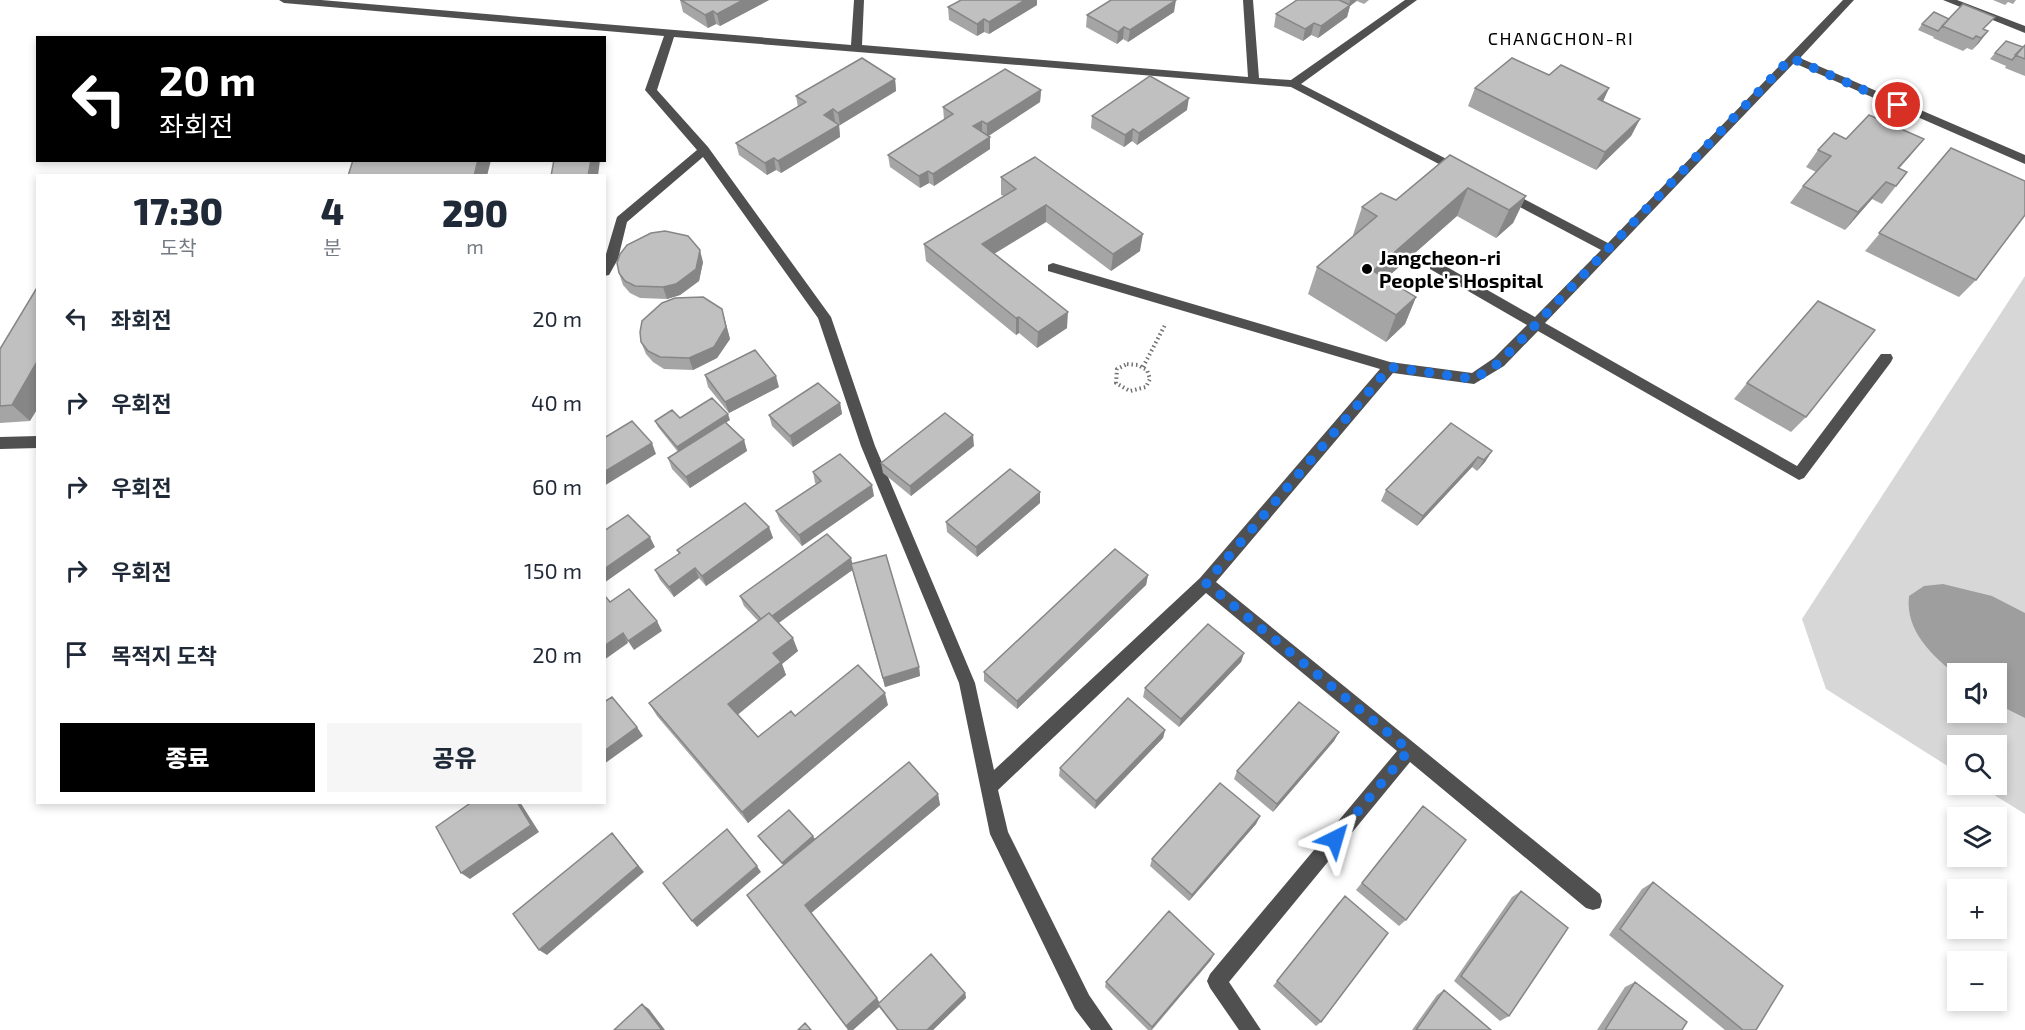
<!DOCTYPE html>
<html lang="ko">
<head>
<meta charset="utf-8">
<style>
  :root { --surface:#fff; --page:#f6f6f7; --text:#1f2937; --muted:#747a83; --accent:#000 }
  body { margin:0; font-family:"Exo 2","Noto Sans KR",sans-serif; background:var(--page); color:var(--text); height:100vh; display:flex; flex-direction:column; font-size:22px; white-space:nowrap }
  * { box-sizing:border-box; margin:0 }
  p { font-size:20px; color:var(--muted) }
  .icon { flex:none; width:33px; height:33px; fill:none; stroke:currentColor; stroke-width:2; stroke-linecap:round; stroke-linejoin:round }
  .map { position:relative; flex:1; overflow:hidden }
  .sheet { position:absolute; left:36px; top:174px; width:570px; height:630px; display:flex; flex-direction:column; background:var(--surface); border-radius:0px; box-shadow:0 3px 9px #0003 }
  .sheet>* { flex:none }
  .top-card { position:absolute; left:36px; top:36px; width:570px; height:126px; border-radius:0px; box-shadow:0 3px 9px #0003; background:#000; color:#fff; overflow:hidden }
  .buttons { position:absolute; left:1947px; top:663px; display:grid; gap:12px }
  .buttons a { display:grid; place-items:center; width:60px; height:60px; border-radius:0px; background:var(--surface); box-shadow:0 3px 9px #0003; font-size:30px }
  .pin { position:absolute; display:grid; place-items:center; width:51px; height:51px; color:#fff; margin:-26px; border:3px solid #fff; border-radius:50%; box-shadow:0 2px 6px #0007 }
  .me { position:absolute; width:66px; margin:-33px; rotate:40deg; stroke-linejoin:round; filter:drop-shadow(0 0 4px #0008) }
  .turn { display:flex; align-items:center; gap:21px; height:126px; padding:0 24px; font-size:27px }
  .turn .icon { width:78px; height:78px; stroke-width:2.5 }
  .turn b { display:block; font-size:42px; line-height:51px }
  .eta { display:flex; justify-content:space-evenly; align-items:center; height:102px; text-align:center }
  .eta b { font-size:36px; font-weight:800; line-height:42px }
  .action { display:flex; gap:12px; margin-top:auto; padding:12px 24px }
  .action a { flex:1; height:69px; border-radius:0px; background:var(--accent); color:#fff; font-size:24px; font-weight:800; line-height:69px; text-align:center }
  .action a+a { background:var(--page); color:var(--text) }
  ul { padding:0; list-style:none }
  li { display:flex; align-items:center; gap:18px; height:84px; padding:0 24px }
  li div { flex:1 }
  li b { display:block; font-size:22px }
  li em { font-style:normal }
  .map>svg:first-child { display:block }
  .green { fill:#d7d7d7; fill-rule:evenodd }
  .water { fill:#9e9e9e }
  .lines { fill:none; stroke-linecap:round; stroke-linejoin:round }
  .path { stroke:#727272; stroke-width:4; stroke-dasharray:1.5 3; stroke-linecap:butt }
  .minor { fill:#505050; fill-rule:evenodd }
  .wall { fill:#a5a5a5 }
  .shaded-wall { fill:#868686 }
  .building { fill:#c0c0c0; stroke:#868686; stroke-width:1.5 }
  .route { stroke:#1a73e8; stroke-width:10; stroke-dasharray:0 18 }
  .poi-dot { fill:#000; stroke:#fff; stroke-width:2 }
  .labels { text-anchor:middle; stroke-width:5; stroke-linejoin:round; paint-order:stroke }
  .far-quarter-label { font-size:18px; letter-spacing:1.5px; fill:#000; stroke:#fff }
  .poi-label { font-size:20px; font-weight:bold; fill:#000; stroke:#fff; text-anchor:start }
</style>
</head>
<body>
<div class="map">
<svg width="2025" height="1030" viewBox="0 0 2025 1030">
  <rect width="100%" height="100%" fill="#fff"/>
  <path class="green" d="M2025,276V814L1978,785L1996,784V746H1958L1957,772L1826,689L1802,619ZM1958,674H1996V712H1958Z"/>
  <path class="water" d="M1943,584L1992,596L2025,613V718L1997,704L1996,674H1958L1957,676C1932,655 1905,631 1909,596L1924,586Z"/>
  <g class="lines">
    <path class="path" d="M1127,364L1138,365L1147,370L1150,379L1146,387L1130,391L1116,383L1117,369Z
      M1143,367L1165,325"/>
    <path class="minor" d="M279,0H321L851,45L854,0H864L862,45L1248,77L1243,0H1253L1259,78L1291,80L1405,0H1417L1301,84L1464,168V174L1460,175L1291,87L674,37L657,90L708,147L831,317L875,446L975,683L994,770L1200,578L1380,369L1048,271V265L1053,263L1390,362L1472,373L1494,358L1527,325L1430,269V263H1440L1535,317L1601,250L1501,197V191H1509L1608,243L1843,0H1854L1800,58L2025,155V164L1794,63L1545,323L1797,466L1881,354H1891L1893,358L1891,362L1804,478L1799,480L1538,331L1504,366L1474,384L1393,373L1216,582L1600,894L1602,901L1600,908L1593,910L1586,908L1410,762L1229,982L1261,1030H1239L1210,988L1207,981L1210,974L1397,751L1206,593L998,790L1008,832L1089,995L1113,1030H1091L1075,1009L990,834L959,683L861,446L818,318L703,157L627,222L618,259L609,275L604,276V261L617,217L697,150L645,90L664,36L284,3Z
      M1943,0H1957L2025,26V33Z
      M38,436V448L0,449V437Z"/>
  </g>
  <path class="wall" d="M680,0H769L720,26L716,24L708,28L683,12Z
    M1297,0H1369L1364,4L1357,1L1350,6L1347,17L1318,38L1311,35L1303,41L1274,27L1276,14Z
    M1993,0H2016L2013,4L2008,2L2005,5Z
    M1037,5L989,34L984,32L977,36L949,20L948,7Z
    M1174,12L1128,42L1123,39L1117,44L1086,27L1087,15Z
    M1949,19L1985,30L1988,31L1972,50L1967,48L1963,51L1933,38L1934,37L1918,30L1922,24Z
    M2025,45V76L2005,68L2006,66L1990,59L1995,53L2023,47Z
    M1549,75L1609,88L1603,101L1640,119L1631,136L1596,170L1468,106L1475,88Z
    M895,79L896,91L840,125L834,122L839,125L840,137L781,173L776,170L767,175L739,155L736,143L798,107L796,96Z
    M1041,90L1040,102L988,136L990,149L934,186L929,183L920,188L890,167L888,155L944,120L943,107Z
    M1187,110L1137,145L1132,141L1124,147L1091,128L1092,116Z
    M1846,139H1924L1899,168L1907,172L1882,204L1872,199L1845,230L1790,203L1803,186L1816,172L1806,167L1818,150Z
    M1951,148L1976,280L1959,297L1865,251Z
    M1450,155L1526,196L1513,223L1496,238L1457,216L1385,279L1416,297L1405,324L1386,342L1308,294L1317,267L1354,235H1353L1362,207L1396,200Z
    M1001,177L1140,251L1111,271L1046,222L994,254L1067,328L1037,348L1019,333L1016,335L926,261L924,244L1004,196L1001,195Z
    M703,262L699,281L680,295L667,299L640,298L630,293L623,285L619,273Z
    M722,309L730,339L717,358L693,370L664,369L653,362L646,354L641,342Z
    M0,349L30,421L0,423Z
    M705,375L779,387L729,413L708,387Z
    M1747,383L1806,417L1791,432L1734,399Z
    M840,403L842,414L793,447L772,426L769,415Z
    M680,418L730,420L726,422L744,440L747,451L690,488L672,469L668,458L678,452L658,427L655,421Z
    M974,446L911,496L883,473L881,463Z
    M1492,451L1485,462L1477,471L1472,467L1417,526L1381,501L1386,490Z
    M813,472L874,496L802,546L780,521L776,511L817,484L815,483Z
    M1040,503L977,557L947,532L946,522Z
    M769,527L773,538L706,586L699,578L674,597L660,580L655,570L679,554L677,550Z
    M853,564L919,667L920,676L885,687L852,569L779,623L798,651L782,664L786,675L738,714L758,737L795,716L888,705L748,823L657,716L649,703L758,621L744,606L740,596Z
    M1148,575L1146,585L1017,709L984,681V672Z
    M1244,653L1241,662L1179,727L1143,697L1145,688Z
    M1165,730L1163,738L1095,809L1059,776L1060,768Z
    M1339,732L1334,741L1273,812L1234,779L1237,771Z
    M938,794L940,805L811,913L877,998L879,1003L965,993L966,998L933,1030H897L879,1007L853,1030H848L747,895L783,865L760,839L758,836L815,839Z
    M1423,806L1406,920L1399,926L1356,890Z
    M1260,816L1256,824L1189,901L1150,866L1152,859Z
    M1653,882L1756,1030H1725L1609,935L1642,889Z
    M1521,891L1509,1016L1500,1021L1454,981L1512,897Z
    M1339,902L1321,1022L1316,1026L1273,986Z
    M1211,960L1152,1030H1148L1105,987L1106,982Z
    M1635,982L1682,1030H1597L1625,987Z
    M1444,990L1491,1030H1412L1437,995Z"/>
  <path class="shaded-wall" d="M743,0H769L720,26L717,14Z
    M1025,0H1037V5L989,34V22Z
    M1176,0L1174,12L1128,42L1130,30Z
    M1350,0H1357L1350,6L1347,17L1318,38L1321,26L1349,6Z
    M713,11L716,24L708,28L705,15Z
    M984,19V32L977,36V24Z
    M1314,23L1311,35L1303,41L1305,29Z
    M1124,27L1123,39L1117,44L1118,32Z
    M1988,31L1979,43L1972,50L1981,38Z
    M895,79L896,91L840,125L838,113Z
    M1609,88L1601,106L1598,99Z
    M1041,90L1040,102L987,137V124Z
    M1189,98L1187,110L1137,145L1139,133Z
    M833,109L835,121L826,127L824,115Z
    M1640,119L1631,136L1596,170L1605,152Z
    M982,121V133L973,126Z
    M839,125L840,137L781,173L778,161Z
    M1133,129L1132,141L1124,147L1125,135Z
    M990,137V149L934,186L933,174Z
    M1924,139L1910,156L1884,185L1898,168Z
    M774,158L776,170L767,175L765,163Z
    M478,160H491L487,176H474Z
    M591,160H600L598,176H588Z
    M928,171L929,183L920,188L919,176Z
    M1886,182L1872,199L1845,230L1858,212Z
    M1468,188L1457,216L1365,297L1373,271Z
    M1526,196L1513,223L1496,238L1509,210Z
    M1046,205V222L982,261V244Z
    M1143,234L1140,251L1111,271L1113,254Z
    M700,250L703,262L699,281L680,295L667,299L663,287Z
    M1416,297L1405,324L1386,342L1396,315Z
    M722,309L730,339L717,358L693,370L689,358Z
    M1068,312L1067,328L1037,348L1038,332Z
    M1019,317V333L1016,335V318Z
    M38,360V408L30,421L12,405Z
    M776,376L779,387L729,413L725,402Z
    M840,403L842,414L793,447L790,436Z
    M728,414L730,420L679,453L677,447Z
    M973,435L974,446L911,496L910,486Z
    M744,440L747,451L690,488L686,477Z
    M652,443L656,454L604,486V472Z
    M1492,451L1485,462L1477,471L1484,460Z
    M1478,457L1472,467L1417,526L1423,516Z
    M872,485L874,496L802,546L799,535Z
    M1040,492V503L977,557L976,547Z
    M769,527L773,538L706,586L702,576Z
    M650,537L655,547L604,583V569Z
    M851,558L854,569L767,631L764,622Z
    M695,568L699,578L674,597L669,587Z
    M1148,575L1146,585L1017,709V701Z
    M657,621L662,631L634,650L628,641Z
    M623,633L628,643L604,660V646Z
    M793,638L798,651L782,664L786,675L735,717L728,704L773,653Z
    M1244,653L1241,662L1179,727L1181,719Z
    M919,667L920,676L885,687L883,678Z
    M885,693L888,705L748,823L742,812Z
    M637,727L643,736L604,764V751Z
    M1165,730L1163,738L1095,809L1096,801Z
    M1339,732L1334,741L1273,812L1277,804Z
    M938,794L940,805L810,914L805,905Z
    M517,802H520L539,832L470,879L461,873Z
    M1260,816L1256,824L1189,901L1192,895Z
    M612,833L644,872L547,955L539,950Z
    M813,836L815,839L784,866L782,863Z
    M757,866L761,872L697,927L692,921Z
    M1214,954L1211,960L1151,1030L1152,1027Z
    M965,993L966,998L933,1030H927Z
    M877,998L881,1005L878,1004L879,1007L853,1030H848L846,1026Z
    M642,1004L649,1009L665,1030H662Z"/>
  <path class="building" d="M681,0H743L717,14L713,11L705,15Z
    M961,0H1025L989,22L984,19L977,24L948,7Z
    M1111,0H1176L1130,30L1124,27L1118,32L1087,15Z
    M1297,0H1339L1350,5L1321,26L1314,23L1305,29L1276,14Z
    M1963,4L1995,17L1983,29L1988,31L1981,38L1976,36L1973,39L1942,26Z
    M1934,12L1949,19L1938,31L1922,24Z
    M2006,41L2023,47L2012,60L1995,53Z
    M2025,45V59L2015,55Z
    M862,58L895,79L838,113L833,109L824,115L839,125L778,161L774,158L765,163L736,143L806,102L796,96Z
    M1512,58L1549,75L1561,65L1609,88L1598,99L1640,119L1605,152L1475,88Z
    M1005,69L1041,90L987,124L982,121L973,126L990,137L933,174L928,171L919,176L888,155L953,114L943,107Z
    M1150,76L1189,98L1139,133L1133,129L1125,135L1092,116Z
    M1869,115L1924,139L1898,168L1907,172L1896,186L1886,182L1858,212L1803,186L1831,156L1818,150L1834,133L1846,139Z
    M1951,148L2025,181V215L1976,280L1879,233Z
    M1450,155L1526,196L1509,210L1468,188L1373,271L1416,297L1396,315L1317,267L1377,216L1362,207L1381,193L1396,200Z
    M1035,157L1143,234L1113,254L1046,205L982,244L1068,312L1038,332L1019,317L1016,318L924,244L1016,189L1001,177Z
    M353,160H478L474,176H348Z
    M554,160H591L588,176H551Z
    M665,231L688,236L700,250L696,269L676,284L663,287L635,286L625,281L619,273L617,263L620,254L627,245L651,233Z
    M38,286V360L12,405L0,406V349Z
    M703,297L722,309L726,327L714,347L689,358L660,357L648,351L641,342L640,332L642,321L662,303L675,298Z
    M1818,301L1875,330L1806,417L1747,383Z
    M755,350L776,376L725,402L705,375Z
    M818,383L840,403L790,436L769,415Z
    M712,398L728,414L677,447L655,421L672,410L680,418Z
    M945,413L973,435L910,486L881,463Z
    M632,421L652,443L604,472V438Z
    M725,422L744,440L686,477L668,458Z
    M1451,423L1492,451L1484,460L1478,457L1423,516L1386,490Z
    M840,454L872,485L799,535L776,511L821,481L813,472Z
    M1010,469L1040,492L976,547L946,522Z
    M745,503L769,527L702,576L695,568L669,587L655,570L680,553L677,550Z
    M628,515L650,537L604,569V531Z
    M827,534L851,558L772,616L769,613L761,619L740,596Z
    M1115,549L1148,575L1017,701L984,672Z
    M886,555L919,667L883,678L851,564Z
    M629,589L657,621L628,641L623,633L604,646V597L605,596L610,602Z
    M769,613L793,638L773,653L781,662L728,704L758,737L791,711L795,716L858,665L885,693L742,812L649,703Z
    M1208,624L1244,653L1181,719L1145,688Z
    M612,697L637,727L604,751V702Z
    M1128,698L1165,730L1096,801L1060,768Z
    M1299,702L1339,732L1277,804L1237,771Z
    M909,762L938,794L805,905L877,998L846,1026L747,895Z
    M1220,783L1260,816L1192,895L1152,859Z
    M472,802H517L531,825L461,873L436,827Z
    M1423,806L1466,840L1406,920L1362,883Z
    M789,810L813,836L782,863L758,836Z
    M727,829L757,866L692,921L663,883Z
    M612,833L638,866L539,950L513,914Z
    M1653,882L1783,986L1756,1030H1743L1620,929Z
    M1521,891L1568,928L1509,1016L1461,976Z
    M1345,896L1388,933L1321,1022L1277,981Z
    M1169,911L1214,954L1152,1027L1106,982Z
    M931,954L965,993L927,1030H898L878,1004Z
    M1635,982L1687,1022L1682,1030H1605Z
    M1444,990L1491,1030H1416Z
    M642,1004L662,1030H614Z
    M805,1023L811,1030H798Z"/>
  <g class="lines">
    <path class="route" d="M1335,839L1409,750L1206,583L1390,367L1474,379L1499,363L1791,58L1898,105"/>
  </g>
  <circle class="poi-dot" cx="1367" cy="269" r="6"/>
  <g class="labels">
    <g class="far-quarter-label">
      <text x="1561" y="45">CHANGCHON-RI</text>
    </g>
    <g class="poi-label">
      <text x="1379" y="265">Jangcheon-ri<tspan x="1379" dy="23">People's Hospital</tspan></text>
    </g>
  </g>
</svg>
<div class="buttons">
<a><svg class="icon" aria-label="sound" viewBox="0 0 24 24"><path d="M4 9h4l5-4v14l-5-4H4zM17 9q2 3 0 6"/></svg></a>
<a><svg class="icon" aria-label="search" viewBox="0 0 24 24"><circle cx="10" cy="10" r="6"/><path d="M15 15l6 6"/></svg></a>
<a><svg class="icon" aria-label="layers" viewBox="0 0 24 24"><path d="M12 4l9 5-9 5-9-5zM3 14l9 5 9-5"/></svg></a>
<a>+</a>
<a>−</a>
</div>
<div class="pin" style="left:1898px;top:105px;background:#d93025"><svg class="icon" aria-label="arrive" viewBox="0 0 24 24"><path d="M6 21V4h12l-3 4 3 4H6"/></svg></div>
<svg class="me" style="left:1335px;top:839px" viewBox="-20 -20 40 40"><path d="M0-17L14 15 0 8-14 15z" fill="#1a73e8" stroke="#fff" stroke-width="4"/></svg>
<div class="top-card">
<div class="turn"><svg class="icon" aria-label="left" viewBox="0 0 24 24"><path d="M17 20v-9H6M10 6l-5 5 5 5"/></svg><div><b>20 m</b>좌회전</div></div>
</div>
<section class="sheet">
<div class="eta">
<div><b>17:30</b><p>도착</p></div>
<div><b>4</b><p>분</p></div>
<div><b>290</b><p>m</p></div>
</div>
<ul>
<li><svg class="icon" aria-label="left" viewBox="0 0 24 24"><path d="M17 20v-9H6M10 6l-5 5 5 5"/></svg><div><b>좌회전</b></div><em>20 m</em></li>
<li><svg class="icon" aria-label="right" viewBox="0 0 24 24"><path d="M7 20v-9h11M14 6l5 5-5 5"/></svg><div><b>우회전</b></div><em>40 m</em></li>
<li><svg class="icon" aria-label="right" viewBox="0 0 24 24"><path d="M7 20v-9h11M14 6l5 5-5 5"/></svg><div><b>우회전</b></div><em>60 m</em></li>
<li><svg class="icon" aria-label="right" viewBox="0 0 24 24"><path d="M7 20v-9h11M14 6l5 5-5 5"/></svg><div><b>우회전</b></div><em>150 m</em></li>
<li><svg class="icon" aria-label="arrive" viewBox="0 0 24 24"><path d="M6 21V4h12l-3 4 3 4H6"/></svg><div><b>목적지 도착</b></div><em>20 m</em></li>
</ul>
<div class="action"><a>종료</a><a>공유</a></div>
</section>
</div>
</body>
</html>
